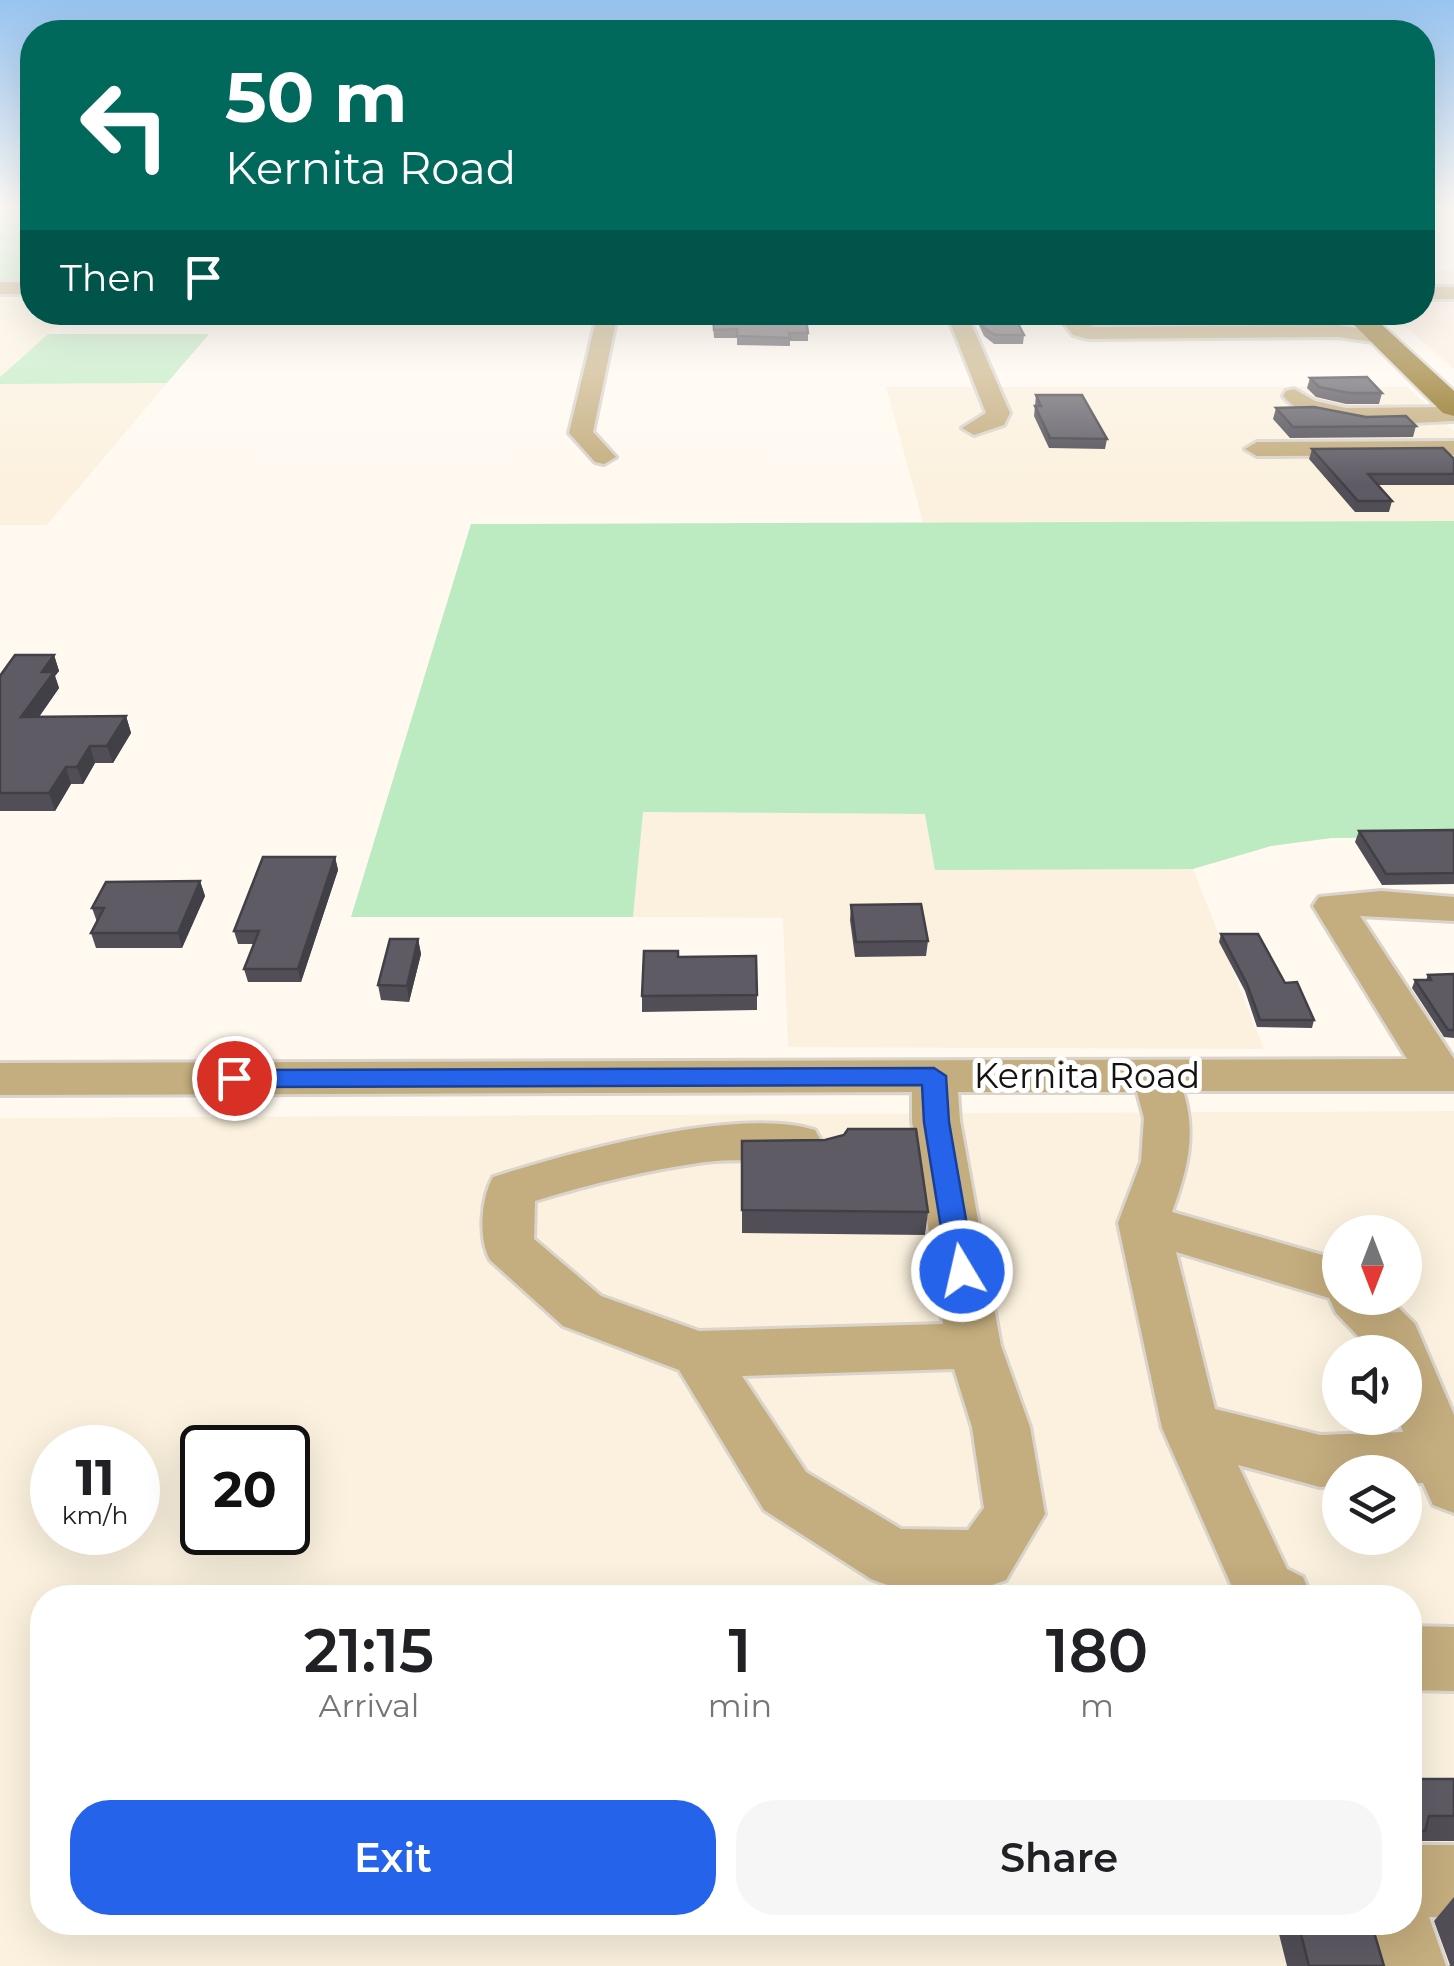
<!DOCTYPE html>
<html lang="en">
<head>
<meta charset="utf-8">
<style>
  :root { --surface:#fff; --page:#f6f6f6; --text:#202124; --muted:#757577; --accent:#2563eb }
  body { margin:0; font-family:Montserrat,sans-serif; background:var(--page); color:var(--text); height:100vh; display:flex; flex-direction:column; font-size:38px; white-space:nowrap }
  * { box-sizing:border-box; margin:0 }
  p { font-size:32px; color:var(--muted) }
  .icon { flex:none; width:55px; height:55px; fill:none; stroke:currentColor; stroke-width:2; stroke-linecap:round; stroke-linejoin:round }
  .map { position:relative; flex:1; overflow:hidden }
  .panel { position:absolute; left:30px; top:1585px; width:1392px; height:350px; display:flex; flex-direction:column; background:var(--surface); border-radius:40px; box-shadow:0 10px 40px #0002 }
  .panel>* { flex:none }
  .guide { position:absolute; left:20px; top:20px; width:1415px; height:305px; border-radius:40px; box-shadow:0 10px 40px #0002; background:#00695c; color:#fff; overflow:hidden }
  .needle { width:65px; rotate:180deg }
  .tools { position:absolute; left:1322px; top:1215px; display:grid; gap:20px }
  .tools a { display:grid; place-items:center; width:100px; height:100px; border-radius:50%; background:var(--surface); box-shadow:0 10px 40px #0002; font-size:50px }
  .speed { position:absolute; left:30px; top:1425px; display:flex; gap:20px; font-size:50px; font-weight:700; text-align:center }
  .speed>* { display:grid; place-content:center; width:130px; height:130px; border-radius:50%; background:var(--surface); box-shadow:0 10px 40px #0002; line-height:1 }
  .speed small { font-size:25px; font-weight:400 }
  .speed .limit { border:5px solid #111; border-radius:15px; background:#fff; color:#111 }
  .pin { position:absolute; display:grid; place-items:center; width:85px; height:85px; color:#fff; margin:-42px; border:5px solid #fff; border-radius:50%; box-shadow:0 2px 10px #0007 }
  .me { position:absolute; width:110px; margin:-55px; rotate:351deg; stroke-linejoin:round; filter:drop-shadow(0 0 8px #0008) }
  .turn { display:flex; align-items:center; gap:35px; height:210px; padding:0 40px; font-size:45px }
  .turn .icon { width:130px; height:130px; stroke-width:2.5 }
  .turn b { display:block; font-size:70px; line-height:85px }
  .then { display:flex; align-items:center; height:95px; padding:0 40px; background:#0003; gap:20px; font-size:38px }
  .eta { display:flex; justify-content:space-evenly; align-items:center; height:170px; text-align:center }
  .eta b { font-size:60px; font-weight:600; line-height:70px }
  .cta { display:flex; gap:20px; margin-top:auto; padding:20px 40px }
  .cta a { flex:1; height:115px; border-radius:40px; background:var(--accent); color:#fff; font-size:40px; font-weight:600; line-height:115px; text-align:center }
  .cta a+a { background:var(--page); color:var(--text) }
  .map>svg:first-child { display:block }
  .commercial { fill:#fcede0 }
  .built { fill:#fbf1de; fill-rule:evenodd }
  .green { fill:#bceac1 }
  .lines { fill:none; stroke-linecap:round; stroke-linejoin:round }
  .minor-casing { stroke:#d9d4cc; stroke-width:6 }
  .major-casing { stroke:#d9d4cc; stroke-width:5 }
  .minor { fill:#c4ad7e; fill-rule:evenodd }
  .major { fill:#8e6e1b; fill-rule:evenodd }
  .wall { fill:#524e57 }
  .shaded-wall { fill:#424047 }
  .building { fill:#5f5b65; stroke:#424047; stroke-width:2.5 }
  .route { fill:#2563eb; stroke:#184099; stroke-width:2.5 }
  .labels { text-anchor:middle; stroke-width:10; stroke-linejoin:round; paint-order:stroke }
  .street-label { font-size:35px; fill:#14110e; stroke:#fff }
</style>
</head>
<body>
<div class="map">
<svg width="1454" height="1966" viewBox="0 0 1454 1966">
  <rect width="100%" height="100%" fill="#fff9f0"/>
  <path class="commercial" d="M1423,270H1454V369L1390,313L1422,312Z"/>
  <path class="built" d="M0,292H32V312L71,313L0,377Z
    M167,383L47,525H0V384Z
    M886,387H1408L1454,431V521L923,522Z
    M642,812L926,814L936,870L1193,869L1264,1049L788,1047L783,918L633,917Z
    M1454,1111V1966H0V1118ZM1340,1232H1405V1298H1340ZM1340,1352H1405V1418H1340ZM52,1448H138V1532H52ZM202,1448H288V1532H202ZM1340,1472H1405V1538H1340ZM42,1598H1410V1922H42Z"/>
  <path class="green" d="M0,208H32V285H0Z
    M48,334H209L167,383L0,384V377Z
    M1454,521V837L1332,838L1271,846L1193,869L935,870L925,814L643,812L633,917H351L471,524Z"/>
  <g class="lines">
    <defs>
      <path id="minor" d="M0,282H32V294H0Z
        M1422,287H1454V299H1422Z
        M598,312H618L593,432L616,457L604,464L595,462L569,433Z
        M946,312H966L1010,413L1004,425L974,435L962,428L986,413Z
        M1087,312H1136L1088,327L1338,325L1379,331L1389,337L1379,343L1338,337L1088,339L1073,335L1065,325Z
        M1294,389L1315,401L1346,408L1454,407V421C1407,422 1316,436 1283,396L1286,391Z
        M1454,441V455L1257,456L1245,449L1257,442Z
        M1381,891L1454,897V921L1360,916L1454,1059V1091H1183C1197,1135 1187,1170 1172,1212L1340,1260V1298H1389L1415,1324L1454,1415V1513L1433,1505L1423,1483H1405V1472H1340V1486L1320,1487L1238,1465L1287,1569L1303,1577L1312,1598H1237L1162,1428L1118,1223L1141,1162L1144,1118L1137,1092H958L960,1121L1001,1346L1030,1427L1045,1514L1006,1580L984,1588L893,1587L871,1579L764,1510L679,1370L563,1326L490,1260C478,1238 481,1199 493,1177C572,1152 737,1106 815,1130L822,1142L815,1154C779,1165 741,1157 705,1162C648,1170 590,1184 535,1201L534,1239L601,1296L699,1331L943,1324L912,1121V1092L0,1095V1063L1407,1059L1313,906L1319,897ZM1176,1252L1329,1298L1336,1313L1373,1352H1405V1418H1398L1403,1432L1320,1435L1215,1409ZM954,1369L972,1427L984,1508L968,1530L901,1529L806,1472L742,1376Z
        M1410,1626L1454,1627V1691L1410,1690Z
        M1410,1845H1454V1917H1429L1446,1966H1370L1357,1922H1410Z"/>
      <path id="major" d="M1341,312H1368L1454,391V416L1443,413Z"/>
    </defs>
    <use href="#minor" class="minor-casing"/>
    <use href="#major" class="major-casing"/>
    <use href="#minor" class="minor"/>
    <use href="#major" class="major"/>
  </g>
  <path class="wall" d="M712,312L808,333V341H790V346L737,345V338H714Z
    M973,312H1012L1024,335L1023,344H994L984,336Z
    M1310,378L1382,393L1379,404H1346L1316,397L1307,388Z
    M1036,395L1107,439L1105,449L1049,448L1034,416Z
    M1276,408L1416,426L1413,437L1290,438L1273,419Z
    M1312,449L1454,459V485H1378L1392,501L1389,512H1355L1309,459Z
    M54,655L59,671L55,676L59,688L39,717L126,716L131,733L113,763H95L83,784H71L55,811H0V676Z
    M1454,830V884L1382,885L1355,842L1359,831Z
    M335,857L338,870L301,982H248L244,969L254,944H238L234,931Z
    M200,881L205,896L182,948H96L91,933L97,922L92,908Z
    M851,905L928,941L926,956L855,957L850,920Z
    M1221,934L1285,983L1314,1020L1312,1028L1257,1027L1245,991L1219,942Z
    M418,939L421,954L409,1002L381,1000L378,985Z
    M678,957L757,995V1010L642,1012V996Z
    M1454,974V1038L1444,1037L1412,988L1415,980H1426L1428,975Z
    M825,1140L928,1212L925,1235L742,1233V1141Z
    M1410,1779H1454V1841H1418L1410,1852Z
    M1454,1897V1966H1449L1450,1965L1434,1921Z
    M1276,1922H1371L1384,1966H1287Z"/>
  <path class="shaded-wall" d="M54,655L59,671L55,676L59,688L27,734L21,717L42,672Z
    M126,716L131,733L113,763L107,746Z
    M90,746L95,763L83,784L77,767Z
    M66,767L71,784L55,811L49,793Z
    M335,857L338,870L301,982L298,969Z
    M200,881L205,896L182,948L178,933Z
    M418,939L421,954L409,1002L407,986Z"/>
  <path class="building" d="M713,312H805L808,333H789L790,338L737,336V329L714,330Z
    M977,312H1012L1024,335H995L984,328Z
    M1367,377L1382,393H1349L1319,387L1310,378Z
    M1036,395H1082L1107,439L1050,438L1035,406H1041Z
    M1314,407L1366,417L1406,416L1416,426L1293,427L1276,408Z
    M1443,448L1454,459V474H1368L1392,501H1358L1312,449Z
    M15,655H54L42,672H54L21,717L126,716L107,746H90L77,767H66L49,793H0V676Z
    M1454,830V873L1386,874L1359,831Z
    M263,857H335L298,969H244L259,931H234Z
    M200,881L178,933H91L104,908H92L106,882Z
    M921,904L928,941L856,942L851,905Z
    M1221,934H1258L1285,983L1297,982L1314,1020H1260L1247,984Z
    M390,939H418L407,986L378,985Z
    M644,951H678V957L756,956L757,995L642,996Z
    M1454,974V1030H1448L1415,980H1431L1428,975Z
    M848,1129H916L928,1212L742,1210V1141L825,1140L844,1135Z
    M1410,1779H1454V1816H1429L1425,1831H1410Z
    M1298,1922H1371L1384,1966H1309Z"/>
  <linearGradient id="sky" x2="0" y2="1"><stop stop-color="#97c4f0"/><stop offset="0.43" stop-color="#fffcf8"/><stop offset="1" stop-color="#fffcf8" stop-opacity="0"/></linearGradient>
  <rect width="1454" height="484" fill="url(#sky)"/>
  <path class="route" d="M934,1068L946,1076L949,1122L975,1271L971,1279L962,1282L952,1279L948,1271L924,1122L922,1085L234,1087L221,1078L234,1070Z"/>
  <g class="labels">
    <g class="street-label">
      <text x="1087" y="1088">Kernita Road</text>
    </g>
  </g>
</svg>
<div class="tools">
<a><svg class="needle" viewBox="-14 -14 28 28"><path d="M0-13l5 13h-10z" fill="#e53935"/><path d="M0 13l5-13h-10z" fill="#757577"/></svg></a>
<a><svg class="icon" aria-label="sound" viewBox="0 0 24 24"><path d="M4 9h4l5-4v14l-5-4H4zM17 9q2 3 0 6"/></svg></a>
<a><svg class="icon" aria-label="layers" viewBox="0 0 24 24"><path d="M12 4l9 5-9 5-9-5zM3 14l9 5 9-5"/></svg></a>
</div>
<div class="speed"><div>11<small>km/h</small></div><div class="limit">20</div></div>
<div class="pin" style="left:234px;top:1078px;background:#d93025"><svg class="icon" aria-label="arrive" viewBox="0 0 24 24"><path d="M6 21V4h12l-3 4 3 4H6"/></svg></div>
<svg class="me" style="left:962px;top:1271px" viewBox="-20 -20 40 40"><circle r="17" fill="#2563eb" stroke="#fff" stroke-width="3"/><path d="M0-11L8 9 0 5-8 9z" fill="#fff"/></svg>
<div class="guide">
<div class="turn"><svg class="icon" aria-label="left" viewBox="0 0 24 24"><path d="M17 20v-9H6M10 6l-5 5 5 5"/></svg><div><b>50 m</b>Kernita Road</div></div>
<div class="then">Then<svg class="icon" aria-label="arrive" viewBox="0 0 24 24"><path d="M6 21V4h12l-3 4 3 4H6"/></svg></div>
</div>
<section class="panel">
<div class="eta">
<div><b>21:15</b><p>Arrival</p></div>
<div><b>1</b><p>min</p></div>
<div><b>180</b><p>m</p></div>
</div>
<div class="cta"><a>Exit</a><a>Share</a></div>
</section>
</div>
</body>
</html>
